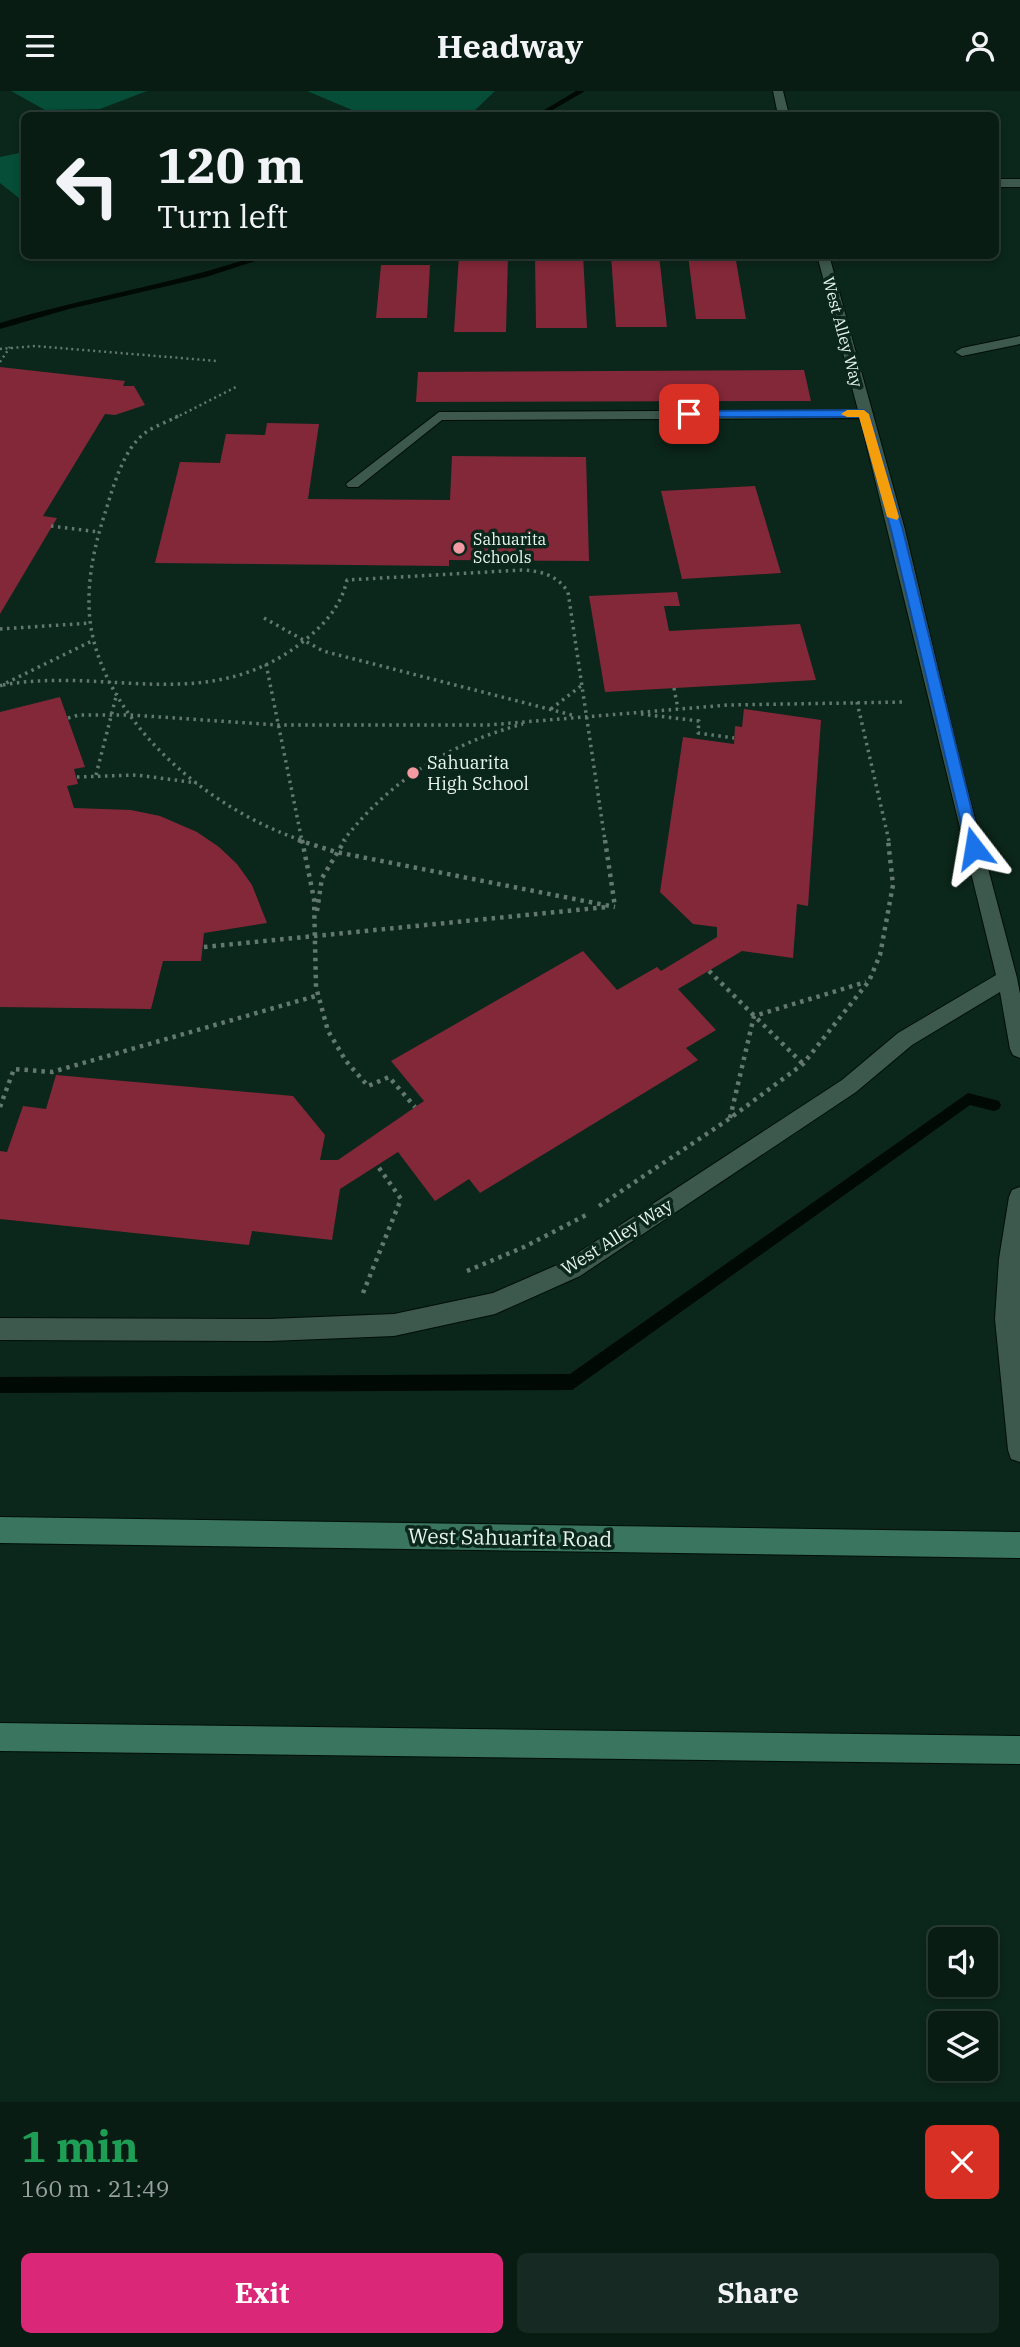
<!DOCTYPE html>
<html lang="en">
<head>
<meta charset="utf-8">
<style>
  :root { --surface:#081c14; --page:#162922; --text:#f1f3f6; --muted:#98a1a0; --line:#293a34; --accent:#db2777 }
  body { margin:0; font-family:"IBM Plex Serif",serif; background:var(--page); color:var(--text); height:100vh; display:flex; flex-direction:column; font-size:26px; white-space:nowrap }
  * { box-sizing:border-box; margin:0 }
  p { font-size:23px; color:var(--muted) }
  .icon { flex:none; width:38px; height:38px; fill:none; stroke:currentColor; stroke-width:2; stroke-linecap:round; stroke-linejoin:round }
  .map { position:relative; height:2011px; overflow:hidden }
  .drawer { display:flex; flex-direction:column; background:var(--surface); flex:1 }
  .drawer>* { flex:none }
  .top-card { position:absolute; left:21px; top:21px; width:978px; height:147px; border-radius:10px; box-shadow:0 4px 10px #0003,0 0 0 2px var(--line); background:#081c14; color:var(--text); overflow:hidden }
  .fabs { position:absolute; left:928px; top:1836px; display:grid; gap:14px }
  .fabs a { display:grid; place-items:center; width:70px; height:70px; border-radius:10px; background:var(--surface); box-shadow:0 4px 10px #0003,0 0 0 2px var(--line); font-size:35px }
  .pin { position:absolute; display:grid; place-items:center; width:60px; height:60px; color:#fff; margin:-30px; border-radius:14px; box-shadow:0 4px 10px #0006 }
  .me { position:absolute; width:77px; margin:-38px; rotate:346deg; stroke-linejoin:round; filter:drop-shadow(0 0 5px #0008) }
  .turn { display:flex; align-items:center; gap:24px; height:147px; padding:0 21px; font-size:32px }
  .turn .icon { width:91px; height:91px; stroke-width:2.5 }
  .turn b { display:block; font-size:49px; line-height:60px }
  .round { display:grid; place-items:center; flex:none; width:74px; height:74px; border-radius:10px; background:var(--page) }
  .head { display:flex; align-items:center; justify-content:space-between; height:119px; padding:0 21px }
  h1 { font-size:42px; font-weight:800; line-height:52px; color:#1e9e55 }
  .cta { display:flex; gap:14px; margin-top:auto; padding:14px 21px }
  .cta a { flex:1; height:80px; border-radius:10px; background:var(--accent); color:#fff; font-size:28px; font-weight:800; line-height:80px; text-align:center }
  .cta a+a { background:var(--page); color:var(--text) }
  header { display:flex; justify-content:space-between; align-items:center; height:91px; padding:0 21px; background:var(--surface); font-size:32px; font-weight:800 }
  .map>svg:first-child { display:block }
  .green { fill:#064e38 }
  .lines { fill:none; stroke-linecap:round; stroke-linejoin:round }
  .stream { fill:#000904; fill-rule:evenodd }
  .building { fill:#832838 }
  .lane-casing { stroke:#000f06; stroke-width:2 }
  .street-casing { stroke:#000f06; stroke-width:2 }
  .secondary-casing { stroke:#000f06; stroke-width:2 }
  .path-far2 { stroke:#637970; stroke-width:2.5; stroke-dasharray:2 3.5; stroke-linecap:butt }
  .path-far1 { stroke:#637970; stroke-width:3.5; stroke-dasharray:2.5 4.5; stroke-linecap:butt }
  .path { stroke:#637970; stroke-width:4.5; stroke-dasharray:3.5 5; stroke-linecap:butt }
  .lane { fill:#3d594d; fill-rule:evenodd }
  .street { fill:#3d594d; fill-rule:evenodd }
  .secondary { fill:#39755f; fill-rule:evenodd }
  .route { fill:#1a73e8; stroke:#114b97; stroke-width:2 }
  .slow { fill:#f59e0b }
  .poi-dot { fill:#f49aa2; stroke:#0b261b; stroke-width:2.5 }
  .labels { text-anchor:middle; stroke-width:7; stroke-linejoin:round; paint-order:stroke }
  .far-street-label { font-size:16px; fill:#e6f5ee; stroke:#0b261b }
  .far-poi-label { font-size:16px; fill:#e6f5ee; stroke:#0b261b; text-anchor:start }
  .poi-label { font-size:18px; fill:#e6f5ee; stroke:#0b261b; text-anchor:start }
  .street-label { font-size:18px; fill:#e6f5ee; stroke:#0b261b }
  .near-street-label { font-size:21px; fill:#e6f5ee; stroke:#0b261b }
</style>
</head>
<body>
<header><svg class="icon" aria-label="menu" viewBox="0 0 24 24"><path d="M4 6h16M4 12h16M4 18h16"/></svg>Headway<svg class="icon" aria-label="person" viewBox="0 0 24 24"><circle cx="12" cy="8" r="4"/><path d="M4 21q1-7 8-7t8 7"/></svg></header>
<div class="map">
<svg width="1020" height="2011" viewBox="0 0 1020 2011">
  <rect width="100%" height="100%" fill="#0b261b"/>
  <path class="green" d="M11,0H147L100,18L45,19Z
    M307,0H495L470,24H364Z
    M24,61V111L0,92V66Z"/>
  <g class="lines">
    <path class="stream" d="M576,0H585L544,24H536Z
      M260,164H274L206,186L69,218L0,238V232C86,206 175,193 260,164Z
      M968,1002L999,1010L1001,1014L999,1018L994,1020L970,1014L572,1299L0,1302V1286L570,1283Z"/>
  </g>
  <path class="building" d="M459,164H508L506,241H454Z
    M535,164H583L587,237H536Z
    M611,164H659L667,236H616Z
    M688,164H735L746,228H696Z
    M381,174H430L427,227H376Z
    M0,276L125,290L123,295H134L145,314L115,324L105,323L43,425L57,427L0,523Z
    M804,279L811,310L416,311L418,281Z
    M267,332L319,333L308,408L450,409L452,365L586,366L589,470L449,469V475L155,472L180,371L220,372L226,343L265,344Z
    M755,395L781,482L682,488L661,400Z
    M677,501L680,515H664L669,540L800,533L816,589L605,601L589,505Z
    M60,606L85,676L74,678L78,693L67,695L74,717L131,719L160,725L197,741L219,756L237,773L252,794L267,832L204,842L201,870H163L151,918L0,916V621Z
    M744,618L821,629L808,815L797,813L793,867L742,860L678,898L716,939L686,957L698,969L480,1102L469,1088L435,1110L398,1061L340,1098L332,1149L252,1140L249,1154L0,1128V1060L7,1061L23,1015L46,1018L56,984L293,1005L325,1044L320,1069H338L424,1010L391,970L583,860L617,899L657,876L661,880L717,846V836L693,833L660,801L683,646L734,653L735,635L742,636Z"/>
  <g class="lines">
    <defs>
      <path id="lane" d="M773,0H783L789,24H778Z
        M817,164H829L905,439L962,679L1017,887L1020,903V967L1013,964L1010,958L1000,901L912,954L856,1001L580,1185L495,1223L394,1245L270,1250L0,1249V1227L270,1228L394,1223L493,1202L564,1171L842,989L898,942L996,884L860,327L442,329L358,396H348L346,393L439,321L858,319Z
        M1020,1096V1371L1011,1368L1008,1359L995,1228L999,1168L1009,1106L1012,1099Z"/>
      <path id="street" d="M996,88H1020V96H996Z
        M1020,245V253L962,265L955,261L962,257Z"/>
      <path id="secondary" d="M0,1426L1020,1441V1467L0,1452Z
        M0,1632L1020,1645V1673L0,1660Z"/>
    </defs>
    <use href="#lane" class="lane-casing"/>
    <use href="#street" class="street-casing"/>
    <use href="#secondary" class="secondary-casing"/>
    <path class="path-far2" d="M0,258L35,255L217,270
      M0,271L10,256
      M175,327L238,295"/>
    <path class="path-far1" d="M178,325C168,331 154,335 145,342C123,358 113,397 105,422C93,459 85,498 91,537C108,635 213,721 304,750
      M51,435L99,441
      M264,527L323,560L572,624
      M0,538L91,532
      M266,573L302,750
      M3,594C109,575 210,626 305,549C325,533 341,515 347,489L522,479C541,480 557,484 568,501L605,750
      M0,595L94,549
      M674,597L678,618
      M857,611L889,750
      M551,618L581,595
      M641,623L699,630L698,642L734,647
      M68,627L79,624H131L277,634H488L728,614L906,611
      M96,684L117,602
      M77,686L137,684L197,692
      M343,750C390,689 449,653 523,633"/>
    <path class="path" d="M298,749L336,761L615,816
      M302,749L314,808L316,896L328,940L346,970L368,995L389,986L415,1016
      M605,749L615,816
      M317,820L322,787L345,749
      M204,856L607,816
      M709,880L803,973
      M0,1016L14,978L52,981L319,904
      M730,1027L754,925L866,891
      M599,1115L729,1028L803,973L869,890L880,864L893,794L888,749
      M467,1180L524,1156L586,1124
      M363,1202L401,1108L377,1074"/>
    <use href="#lane" class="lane"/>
    <use href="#street" class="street"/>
    <use href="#secondary" class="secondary"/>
  </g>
  <path class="route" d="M864,319L869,323L903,439L981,757L974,762L967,757L891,439L860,326H689L684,323L689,320Z"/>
  <path class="slow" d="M864,319L869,323L899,426L897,429L887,426L859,326H847L841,323L847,319Z"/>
  <g class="poi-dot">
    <circle cx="459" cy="457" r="7"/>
    <circle cx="413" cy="682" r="7"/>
  </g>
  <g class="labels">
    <g class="far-street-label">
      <text transform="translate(843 241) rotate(75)" y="6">West Alley Way</text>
    </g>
    <g class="far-poi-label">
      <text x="473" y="454">Sahuarita<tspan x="473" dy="18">Schools</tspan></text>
    </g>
    <g class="poi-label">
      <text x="427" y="678">Sahuarita<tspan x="427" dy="21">High School</tspan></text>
    </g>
    <g class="street-label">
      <text transform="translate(617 1146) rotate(-32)" y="6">West Alley Way</text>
    </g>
    <g class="near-street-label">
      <text transform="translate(510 1447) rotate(1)" y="7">West Sahuarita Road</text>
    </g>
  </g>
</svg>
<div class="fabs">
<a><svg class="icon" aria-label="sound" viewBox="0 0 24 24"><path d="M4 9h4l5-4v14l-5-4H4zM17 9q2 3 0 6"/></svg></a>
<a><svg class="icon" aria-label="layers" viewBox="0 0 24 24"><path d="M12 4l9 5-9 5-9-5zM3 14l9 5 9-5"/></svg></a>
</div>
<div class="pin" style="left:689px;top:323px;background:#d93025"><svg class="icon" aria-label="arrive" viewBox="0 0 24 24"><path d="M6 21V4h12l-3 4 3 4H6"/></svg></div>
<svg class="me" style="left:974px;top:757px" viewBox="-20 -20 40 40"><path d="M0-17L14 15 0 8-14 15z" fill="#1a73e8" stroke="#fff" stroke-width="4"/></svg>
<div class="top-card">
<div class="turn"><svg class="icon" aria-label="left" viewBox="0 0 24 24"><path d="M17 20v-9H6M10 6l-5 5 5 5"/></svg><div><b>120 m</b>Turn left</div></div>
</div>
</div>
<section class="drawer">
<div class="head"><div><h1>1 min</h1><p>160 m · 21:49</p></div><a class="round" style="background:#d93025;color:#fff"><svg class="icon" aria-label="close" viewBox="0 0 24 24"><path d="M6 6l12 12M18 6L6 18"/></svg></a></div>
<div class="cta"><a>Exit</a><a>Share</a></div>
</section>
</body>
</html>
